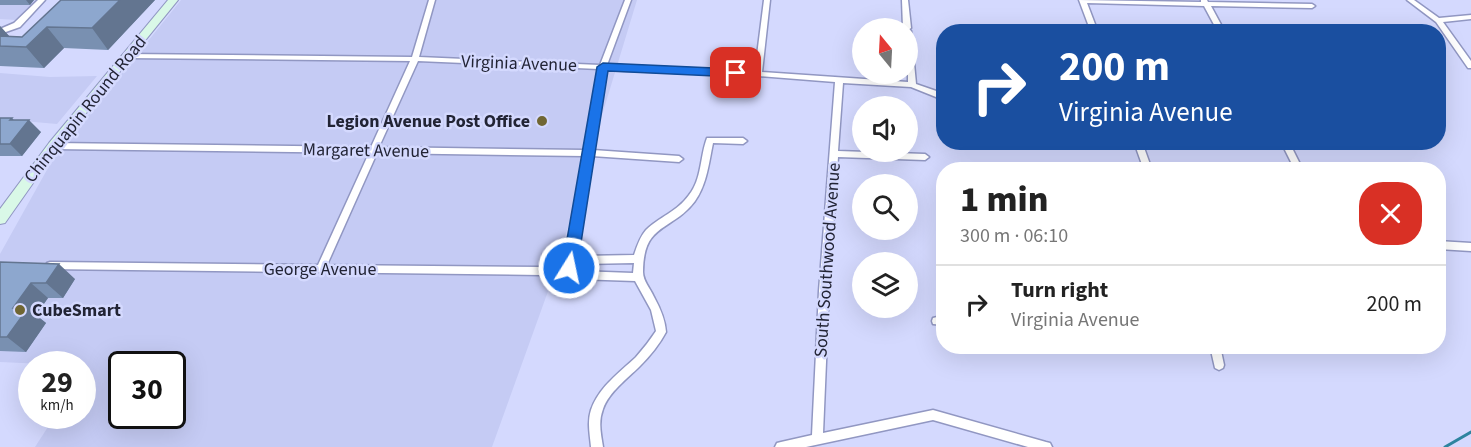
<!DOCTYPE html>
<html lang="en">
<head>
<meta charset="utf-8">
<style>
  :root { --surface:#fff; --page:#f2f2f2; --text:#222; --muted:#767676; --line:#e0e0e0 }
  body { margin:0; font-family:"Source Sans 3",sans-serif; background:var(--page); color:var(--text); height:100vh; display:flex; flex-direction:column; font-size:22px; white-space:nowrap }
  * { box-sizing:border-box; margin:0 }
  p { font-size:20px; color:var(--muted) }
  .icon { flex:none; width:33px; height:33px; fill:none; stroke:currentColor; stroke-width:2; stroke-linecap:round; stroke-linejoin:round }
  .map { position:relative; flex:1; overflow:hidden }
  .panel { position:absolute; left:936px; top:162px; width:510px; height:192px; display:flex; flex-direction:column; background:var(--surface); border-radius:24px; box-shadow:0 6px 24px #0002 }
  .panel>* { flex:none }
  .banner { position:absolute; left:936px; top:24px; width:510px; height:126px; border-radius:24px; box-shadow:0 6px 24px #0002; background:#1a4fa0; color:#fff; overflow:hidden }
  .needle { width:39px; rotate:342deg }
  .buttons { position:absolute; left:852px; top:18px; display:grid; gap:12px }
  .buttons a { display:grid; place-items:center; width:66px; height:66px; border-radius:50%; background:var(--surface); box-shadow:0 6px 24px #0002; font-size:30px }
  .speed { position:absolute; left:18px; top:351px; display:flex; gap:12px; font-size:30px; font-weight:700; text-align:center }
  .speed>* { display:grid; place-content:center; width:78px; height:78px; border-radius:50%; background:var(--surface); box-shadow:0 6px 24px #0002; line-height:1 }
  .speed small { font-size:15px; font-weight:400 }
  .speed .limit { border:3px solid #111; border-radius:9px; background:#fff; color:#111 }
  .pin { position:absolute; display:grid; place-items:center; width:51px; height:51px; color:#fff; margin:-26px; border-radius:12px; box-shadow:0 3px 9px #0006 }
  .me { position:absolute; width:66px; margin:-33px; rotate:10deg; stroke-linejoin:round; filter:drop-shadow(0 0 4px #0008) }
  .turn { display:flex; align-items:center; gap:21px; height:126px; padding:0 24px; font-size:27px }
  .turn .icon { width:78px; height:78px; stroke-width:2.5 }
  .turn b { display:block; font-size:42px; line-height:51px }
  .round { display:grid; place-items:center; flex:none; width:63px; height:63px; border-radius:24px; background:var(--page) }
  .headline { display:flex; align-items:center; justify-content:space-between; height:102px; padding:0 24px }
  h1 { font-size:36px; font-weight:800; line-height:45px }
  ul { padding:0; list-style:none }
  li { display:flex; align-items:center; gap:18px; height:78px; padding:0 24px; border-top:2px solid var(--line) }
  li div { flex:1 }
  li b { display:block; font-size:22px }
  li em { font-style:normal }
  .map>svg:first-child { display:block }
  .built { fill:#c5cbf4; fill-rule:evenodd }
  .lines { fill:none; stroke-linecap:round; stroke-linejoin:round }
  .stream { stroke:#2d849f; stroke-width:3 }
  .street-casing { stroke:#9197c2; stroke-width:3 }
  .secondary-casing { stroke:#9197c2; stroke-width:2 }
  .street { fill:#fff; fill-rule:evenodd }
  .secondary { fill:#d9f8e7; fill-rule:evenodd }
  .wall { fill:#7990b1 }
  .shaded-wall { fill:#637590 }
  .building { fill:#8da7ce; stroke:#637590; stroke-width:1.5 }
  .route { fill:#1a73e8; stroke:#114b97; stroke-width:1.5 }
  .poi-dot { fill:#706633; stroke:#d4d9fe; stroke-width:2 }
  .labels { text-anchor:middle; stroke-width:5; stroke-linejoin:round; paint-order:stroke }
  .street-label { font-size:18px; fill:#222435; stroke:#d4d9fe }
  .poi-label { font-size:18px; font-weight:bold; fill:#222435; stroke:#d4d9fe; text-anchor:end }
</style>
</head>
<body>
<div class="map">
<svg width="1471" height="447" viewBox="0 0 1471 447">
  <rect width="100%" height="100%" fill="#d4d9fe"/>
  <path class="built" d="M0,0H36L17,20L0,19Z
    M181,0H637L551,283L492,447H35L55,416H82L83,374L87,366L0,362V254L53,159ZM122,364H172V416H122Z
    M0,73L50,77L97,76L57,124L0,119Z"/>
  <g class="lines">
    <path class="stream" d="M1445,447L1471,432"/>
    <defs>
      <path id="street" d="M38,0H45L20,27L0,34V29L14,23Z
        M429,0H435L419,57L600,65L625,0H631L607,65L755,71L764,0H770L762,72L908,82V31H911L916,84L942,93L944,95V103L936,97L911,87L843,83L838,151L925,154L929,157L925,160L838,157L829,291L823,433L933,410L1046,442L1050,443L1052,447H1028L933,420L806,447H775L777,443L781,442L812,435L819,291L835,82L758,76L606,70L593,150L679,156L683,159L679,162L592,156L575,259L582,256L634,255C637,246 640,237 646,230C659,217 677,212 689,195C702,179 700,156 707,138H743L747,141L743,144L713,143C709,162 707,184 695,201C672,232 643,222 643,272C643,281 650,288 654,297C660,308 665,319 666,332C659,345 650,356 640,366C627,379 609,392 603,409C598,422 601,434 603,447H591C590,435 587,422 591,410C599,387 619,373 636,357C643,349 650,340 656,331L651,310L635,281L576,279L573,278L567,272L541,275L47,269L45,266L47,263L50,262L318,265L369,153L53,149L49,146L53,143L371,147L410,61L126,58L122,56L126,54L412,57ZM418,61L599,69L585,150L379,147ZM377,153L584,156L565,265L541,267L327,265ZM634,263L633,273L578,271L575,268L583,264Z
        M902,0H908L911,28L908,30V28H903Z
        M1079,0L1201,2V0H1207L1208,2L1312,4L1315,6L1312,8L1211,6L1225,32H1218L1204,6L1087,3L1098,32H1091Z
        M1407,0H1414L1439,18L1471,15V19L1443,22L1471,61V68H1468L1436,22Z
        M1134,142H1142L1152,170H1144Z
        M1281,142H1289L1303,170H1295Z
        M1438,241L1471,243V251L1438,249Z
        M937,317H944V325L933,324L932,321L933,318Z
        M1210,346H1220L1224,365L1223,368L1219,370L1215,368Z"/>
      <path id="secondary" d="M168,0H178L57,149L5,223L0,224V209L49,143Z"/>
    </defs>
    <use href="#street" class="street-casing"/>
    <use href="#secondary" class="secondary-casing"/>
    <use href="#street" class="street"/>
    <use href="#secondary" class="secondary"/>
  </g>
  <path class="wall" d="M0,0H34L30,5H0Z
    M61,0H155L108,50L64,48L44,68L0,66V26L9,36L22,37Z
    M0,118L13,120L41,132L22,156H0Z
    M0,262L75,279L63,298H48L36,315L46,323L26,352L0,351Z"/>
  <path class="shaded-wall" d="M26,0H34L30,5Z
    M120,0H155L108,50L92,28Z
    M0,26L10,37L0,46Z
    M47,27L64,48L44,68L26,47Z
    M12,118L22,129L29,120L41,132L22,156L10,144V120Z
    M59,264L75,279L63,298L46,283Z
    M31,283L48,298L36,315L46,323L26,352L7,337L13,308Z"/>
  <path class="building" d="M61,0H120L92,28L47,27L26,47L0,46V36L22,37Z
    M0,118H12L10,120H29L10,144H0Z
    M0,262L59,264L46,283H31L13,308H28L7,337H0Z"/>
  <path class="route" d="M603,63L736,69L742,73L736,77L608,71L577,268L574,272H564L562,268L597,67Z"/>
  <g class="poi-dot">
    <circle cx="542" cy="121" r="6"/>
    <circle cx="20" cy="310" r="6"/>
  </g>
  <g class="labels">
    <g class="street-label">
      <text transform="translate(519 63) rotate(2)" y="6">Virginia Avenue</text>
      <text transform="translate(85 109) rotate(-51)" y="6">Chinquapin Round Road</text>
      <text transform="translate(366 150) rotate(1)" y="6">Margaret Avenue</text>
      <text transform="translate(827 260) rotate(-86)" y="6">South Southwood Avenue</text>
      <text x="320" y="275">George Avenue</text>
    </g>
    <g class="poi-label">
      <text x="530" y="127">Legion Avenue Post Office</text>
      <text x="32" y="316" text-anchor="start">CubeSmart</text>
    </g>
  </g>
</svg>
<div class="buttons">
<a><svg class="needle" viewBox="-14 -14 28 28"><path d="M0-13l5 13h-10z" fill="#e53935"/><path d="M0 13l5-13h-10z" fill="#767676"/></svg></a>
<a><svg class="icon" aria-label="sound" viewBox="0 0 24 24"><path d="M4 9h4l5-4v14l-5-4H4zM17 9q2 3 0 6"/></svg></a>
<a><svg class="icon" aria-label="search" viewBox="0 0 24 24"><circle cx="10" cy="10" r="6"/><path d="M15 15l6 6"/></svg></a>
<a><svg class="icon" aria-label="layers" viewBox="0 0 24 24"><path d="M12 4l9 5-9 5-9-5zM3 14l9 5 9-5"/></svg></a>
</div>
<div class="speed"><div>29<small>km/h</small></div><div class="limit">30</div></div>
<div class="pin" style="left:736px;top:73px;background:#d93025"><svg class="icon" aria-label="arrive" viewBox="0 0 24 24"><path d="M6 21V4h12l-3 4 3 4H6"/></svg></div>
<svg class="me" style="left:569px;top:268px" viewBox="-20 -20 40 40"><circle r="17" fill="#1a73e8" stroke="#fff" stroke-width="3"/><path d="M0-11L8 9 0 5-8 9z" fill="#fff"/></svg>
<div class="banner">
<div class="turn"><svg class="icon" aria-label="right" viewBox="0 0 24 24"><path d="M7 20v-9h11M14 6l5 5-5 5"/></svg><div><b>200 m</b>Virginia Avenue</div></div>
</div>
<section class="panel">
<div class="headline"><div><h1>1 min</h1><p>300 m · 06:10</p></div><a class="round" style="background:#d93025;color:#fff"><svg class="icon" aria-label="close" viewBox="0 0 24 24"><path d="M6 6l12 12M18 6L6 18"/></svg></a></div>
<ul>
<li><svg class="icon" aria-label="right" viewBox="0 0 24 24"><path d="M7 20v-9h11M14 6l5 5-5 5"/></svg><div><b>Turn right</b><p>Virginia Avenue</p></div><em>200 m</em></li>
</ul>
</section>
</div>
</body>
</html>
